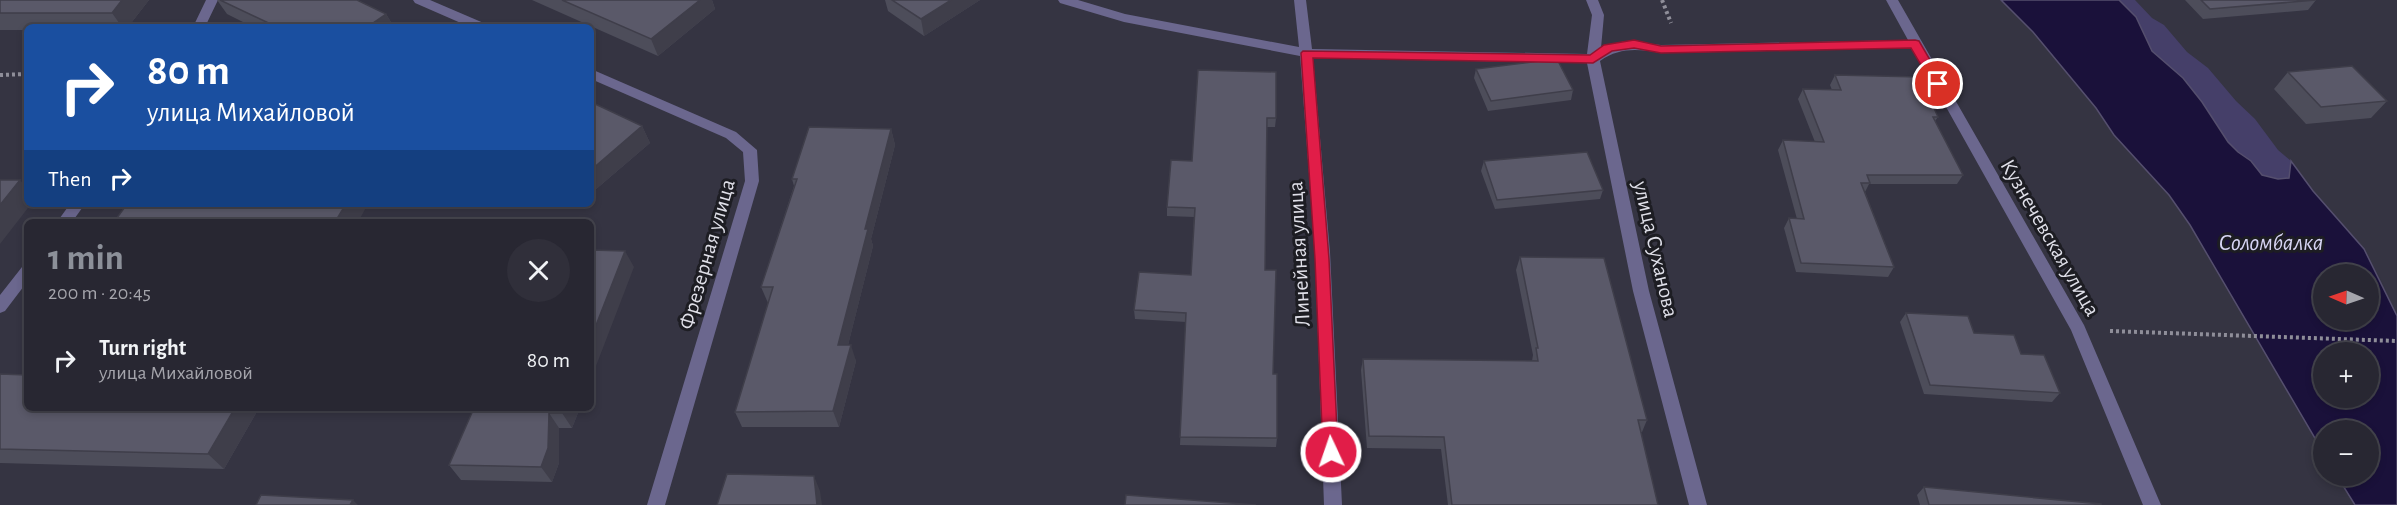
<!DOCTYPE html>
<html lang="en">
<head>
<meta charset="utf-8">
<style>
  :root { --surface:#282732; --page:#302f3a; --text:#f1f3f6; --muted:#a5a5ac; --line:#44444d; --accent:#8c9099 }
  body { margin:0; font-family:"Alegreya Sans",sans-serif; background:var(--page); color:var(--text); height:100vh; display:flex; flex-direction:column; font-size:22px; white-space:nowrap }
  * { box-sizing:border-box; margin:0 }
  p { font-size:20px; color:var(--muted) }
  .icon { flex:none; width:33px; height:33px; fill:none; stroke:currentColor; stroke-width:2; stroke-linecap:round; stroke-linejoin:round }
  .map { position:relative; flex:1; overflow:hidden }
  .sheet { position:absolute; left:24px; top:219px; width:570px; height:192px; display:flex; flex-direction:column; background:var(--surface); border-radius:9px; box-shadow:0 3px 9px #0003,0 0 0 2px var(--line) }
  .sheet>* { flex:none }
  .guide { position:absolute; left:24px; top:24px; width:570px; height:183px; border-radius:9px; box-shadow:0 3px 9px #0003,0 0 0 2px var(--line); background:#1a4fa0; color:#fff; overflow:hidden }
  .needle { width:39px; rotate:272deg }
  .tools { position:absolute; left:2313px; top:264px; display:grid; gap:12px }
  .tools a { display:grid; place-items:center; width:66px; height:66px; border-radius:50%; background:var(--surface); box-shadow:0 3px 9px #0003,0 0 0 2px var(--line); font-size:30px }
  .pin { position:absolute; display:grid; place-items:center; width:51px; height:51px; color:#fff; margin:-26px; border:3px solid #fff; border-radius:50%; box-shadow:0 2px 6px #0007 }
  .me { position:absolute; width:66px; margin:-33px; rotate:357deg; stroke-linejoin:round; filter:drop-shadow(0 0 4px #0008) }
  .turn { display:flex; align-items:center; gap:21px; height:126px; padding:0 24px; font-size:27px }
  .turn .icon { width:78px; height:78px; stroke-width:2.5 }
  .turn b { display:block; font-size:42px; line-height:51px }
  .then { display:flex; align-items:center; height:57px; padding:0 24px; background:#0003; gap:12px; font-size:22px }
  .round { display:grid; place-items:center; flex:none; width:63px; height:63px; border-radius:32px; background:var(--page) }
  .overview { display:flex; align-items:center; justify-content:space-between; height:102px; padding:0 24px }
  h1 { font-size:36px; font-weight:700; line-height:45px; color:var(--accent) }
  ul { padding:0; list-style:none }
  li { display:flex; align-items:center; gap:18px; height:78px; padding:0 24px }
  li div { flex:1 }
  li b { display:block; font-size:22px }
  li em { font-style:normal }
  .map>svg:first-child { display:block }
  .green { fill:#453f69 }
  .water { fill:#1a113a; stroke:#554f6e; stroke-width:1.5; fill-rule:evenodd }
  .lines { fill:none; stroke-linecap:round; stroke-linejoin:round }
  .path { stroke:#8f8e99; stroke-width:4; stroke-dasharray:3 3; stroke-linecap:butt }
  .minor { fill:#6b678e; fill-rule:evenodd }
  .wall { fill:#4d4d5a }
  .shaded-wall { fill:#3f3e4a }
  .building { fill:#5a5969; stroke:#3f3e4a; stroke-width:1.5 }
  .route { fill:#e11d48; stroke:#92132f; stroke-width:1.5 }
  .labels { text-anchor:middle; stroke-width:6; stroke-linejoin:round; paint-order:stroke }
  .street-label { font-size:22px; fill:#dfdfe8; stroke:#1d1d23 }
  .water-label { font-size:24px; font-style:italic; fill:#d6d4f3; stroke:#1d1d23 }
</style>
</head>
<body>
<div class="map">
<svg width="2397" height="505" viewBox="0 0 2397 505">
  <rect width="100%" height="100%" fill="#353442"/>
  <path class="green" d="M2119,0H2135L2152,18L2164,25L2187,52L2208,68L2236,101L2255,119L2278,150L2291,161L2290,179H2278L2262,175L2251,161L2238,153L2228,142L2202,102L2183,78L2152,51L2136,17Z"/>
  <path class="water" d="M2001,0H2119L2136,17L2152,51L2183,78L2202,102L2228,142L2238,152L2251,161L2262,175L2278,179L2289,178L2291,161L2313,191L2364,249L2397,316V505H2355L2337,476H2368V430H2324L2323,452L2190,225L2169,195L2114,135L2096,108L2033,32ZM2324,274H2368V320H2324ZM2324,352H2368V398H2324Z"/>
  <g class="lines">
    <path class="path" d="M1662,0L1671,23
      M0,75L27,74
      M2110,331L2397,341"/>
    <path class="minor" d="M206,0H218L205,27H193Z
      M413,0H430L486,24L487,27H470L415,3Z
      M1058,0H1078L1125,14L1299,47L1294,0H1306L1312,49L1587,54L1592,15L1586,0H1598L1604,15L1601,48L1625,41L1661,45L1908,40L1886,0H1898L2084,325L2161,505H2143L2071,330L1913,48L1661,53C1638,49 1620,47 1600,61L1649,291L1707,505H1689L1633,291L1587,63L1313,58L1330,252L1342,505H1324L1315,252L1300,56L1124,22L1060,3Z
      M591,69L736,132L757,150L759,181L665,505H647L745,181L743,152L726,138L591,79Z
      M70,204H85L72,222H57Z
      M27,265V282L5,311L0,313V295L22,267Z"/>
  </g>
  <path class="wall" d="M0,0H149L128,27H27V30H0Z
    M217,0H357L386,14L394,27H253L227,14Z
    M532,0H712L715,9L658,56Z
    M885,0H980L924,36L888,11Z
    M2185,0H2316L2308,10L2203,19Z
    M1476,69L1573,90L1571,100L1488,111L1474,78Z
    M1198,70L1276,118L1275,127H1267L1265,270L1273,374L1277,438L1276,447L1180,445L1186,322L1135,319L1134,310L1191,275L1194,217L1167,216V207L1192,161Z
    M2288,72L2387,101L2371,118L2306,124L2274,89Z
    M1835,75L1938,117L1935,121L1963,175L1957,184H1869L1865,192L1894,267L1888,277L1796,272L1784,228L1789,218L1797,219L1778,150L1783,140L1815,142L1798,99L1803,89L1832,90L1830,85Z
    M591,102L642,126L650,143L595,190L591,188Z
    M891,129L895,145L871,239L873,246L848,345L856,361L839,427H742L735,412L768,303L761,287L794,186L792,179Z
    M1484,161L1603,190L1600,199L1495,209L1481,171Z
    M1520,257L1647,420L1642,432H1640L1658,505H1448L1441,449L1367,448L1361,370L1363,359L1532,361L1533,355L1516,270Z
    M1906,313L1974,333L2021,354L2060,393L2052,402L1924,394L1900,322Z
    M0,374L259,408L224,469L0,463Z
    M474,408H580L572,428H559V463L552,482L461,480L449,465Z
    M1924,487L2101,505H1920L1917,495Z"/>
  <path class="shaded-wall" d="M122,0H149L128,27H122L112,13Z
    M700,0H712L715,9L658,56L651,39Z
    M951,0H980L924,36L921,19Z
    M386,14L394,27H367Z
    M642,126L650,143L595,190L591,182V170Z
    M891,129L895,145L871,239L873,246L844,361L838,345L865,229Z
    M20,180L27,188V204H31L0,244V205Z
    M346,204H368L358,222H335Z
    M625,251L634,267L591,379V338Z
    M851,345L856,361L839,427L833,411Z
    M235,408H259L224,469L208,454Z
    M564,408H580L572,428L562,413Z
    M549,413L559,428V463L552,482L541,467Z
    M814,476L820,491L822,505H817Z
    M353,500L358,505H350Z"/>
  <path class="building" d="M0,0H122L112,13H0Z
    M220,0H357L386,14L367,27H277Z
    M562,0H700L651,39Z
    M892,0H951L921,19Z
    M2201,0H2316L2210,9Z
    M1557,59L1573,90L1491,101L1476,69Z
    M2352,66L2387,101L2321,107L2288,72Z
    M1198,70L1276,72V118H1267L1265,270H1276L1273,374H1277V438L1180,437L1186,313L1134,310L1139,272L1191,275L1195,208L1167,207L1171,160L1192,161Z
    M1835,75L1920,77L1938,117H1933L1963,175H1867L1870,183H1861L1894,267L1801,263L1789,218L1804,219L1783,140L1824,142L1803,89L1841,90Z
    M591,102L642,126L591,170Z
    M809,127L891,129L865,229H868L838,345H851L833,411L735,412L773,287H761L797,179H792Z
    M1587,152L1603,190L1497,200L1484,161Z
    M0,180H20L0,205Z
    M127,204H346L335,222H114Z
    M591,250L625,251L591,338Z
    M1520,257L1604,258L1647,420H1638L1658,505H1452L1444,437L1369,436L1363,359L1538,361L1536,348H1538Z
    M1906,313L1968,316L1974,333L2014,335L2021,354L2044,355L2060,393L1930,385Z
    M0,374L27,375V408H235L208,454L0,449Z
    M474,408H564L562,413H549L548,448L541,467L449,465Z
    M727,474L814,476L817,505H717Z
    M1924,487L2101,504V505H1929Z
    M261,495L353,500L350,505H256Z
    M1126,495L1256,505H1125Z"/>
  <path class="route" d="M1634,40L1661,46L1915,40L1919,41L1944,84L1942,87H1934L1911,48L1661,53L1634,48L1612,51L1593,63L1313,58L1329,259L1338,452L1336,457L1331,459L1325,457L1323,452L1315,259L1301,53L1303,51L1590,55L1604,45Z"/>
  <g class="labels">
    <g class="street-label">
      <text transform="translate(2051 237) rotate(60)" y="8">Кузнечевская улица</text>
      <text transform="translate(1657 249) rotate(77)" y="8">улица Суханова</text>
      <text transform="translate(706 254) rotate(-74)" y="8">Фрезерная улица</text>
      <text transform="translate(1298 254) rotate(-93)" y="8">Линейная улица</text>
    </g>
    <g class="water-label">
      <text x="2271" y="250">Соломбалка</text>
    </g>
  </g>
</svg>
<div class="tools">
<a><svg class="needle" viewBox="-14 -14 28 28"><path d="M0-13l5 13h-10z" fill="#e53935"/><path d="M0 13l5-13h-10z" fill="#a5a5ac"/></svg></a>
<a>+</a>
<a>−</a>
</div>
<div class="pin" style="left:1938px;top:84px;background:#d93025"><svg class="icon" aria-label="arrive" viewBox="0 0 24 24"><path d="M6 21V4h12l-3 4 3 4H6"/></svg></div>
<svg class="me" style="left:1331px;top:452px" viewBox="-20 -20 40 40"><circle r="17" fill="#e11d48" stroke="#fff" stroke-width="3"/><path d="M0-11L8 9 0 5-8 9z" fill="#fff"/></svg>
<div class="guide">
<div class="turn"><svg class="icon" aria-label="right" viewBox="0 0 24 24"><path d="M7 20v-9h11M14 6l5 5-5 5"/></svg><div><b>80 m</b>улица Михайловой</div></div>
<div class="then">Then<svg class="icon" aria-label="right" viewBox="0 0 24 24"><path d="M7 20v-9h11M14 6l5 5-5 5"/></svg></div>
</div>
<section class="sheet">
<div class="overview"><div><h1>1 min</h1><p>200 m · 20:45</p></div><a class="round"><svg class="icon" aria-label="close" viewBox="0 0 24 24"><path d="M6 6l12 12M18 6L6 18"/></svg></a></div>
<ul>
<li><svg class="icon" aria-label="right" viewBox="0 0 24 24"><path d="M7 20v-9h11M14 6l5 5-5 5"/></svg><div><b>Turn right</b><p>улица Михайловой</p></div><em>80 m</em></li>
</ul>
</section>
</div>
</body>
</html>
